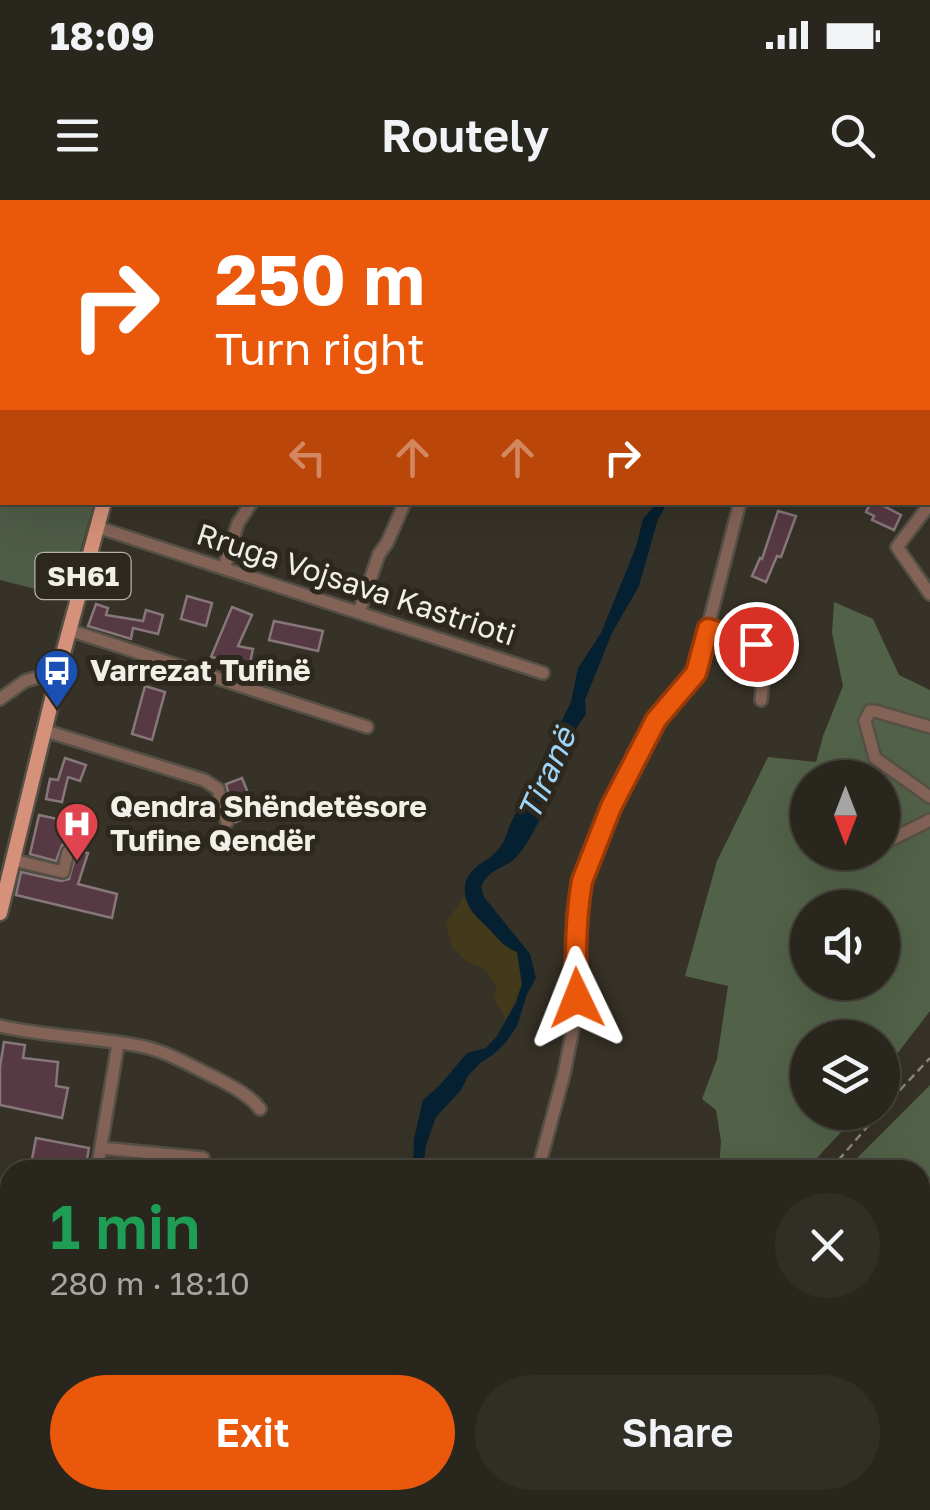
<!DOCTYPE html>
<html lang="en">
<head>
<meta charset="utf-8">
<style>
  :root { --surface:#29261d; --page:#312e26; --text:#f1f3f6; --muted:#a5a5a4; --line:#45433b; --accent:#ea580c }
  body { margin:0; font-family:"Golos Text",sans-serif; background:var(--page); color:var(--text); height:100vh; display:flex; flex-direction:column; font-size:38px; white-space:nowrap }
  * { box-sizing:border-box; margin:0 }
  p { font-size:32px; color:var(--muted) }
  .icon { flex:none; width:55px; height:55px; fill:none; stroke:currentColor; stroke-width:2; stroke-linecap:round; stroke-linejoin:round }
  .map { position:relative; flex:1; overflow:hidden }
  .panel { position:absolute; left:0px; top:960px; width:930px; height:350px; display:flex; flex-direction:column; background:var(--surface); border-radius:30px 30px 0 0; box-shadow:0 10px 40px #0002,0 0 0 2px var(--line) }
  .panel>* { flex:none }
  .hud { position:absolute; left:0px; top:0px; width:930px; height:305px; box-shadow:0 10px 40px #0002,0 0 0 2px var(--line); background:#ea580c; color:#fff; overflow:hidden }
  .needle { width:65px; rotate:180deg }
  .buttons { position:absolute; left:790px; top:560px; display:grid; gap:20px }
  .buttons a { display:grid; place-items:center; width:110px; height:110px; border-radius:50%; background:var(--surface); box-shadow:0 10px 40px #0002,0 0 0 2px var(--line); font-size:50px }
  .pin { position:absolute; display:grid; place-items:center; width:85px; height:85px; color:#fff; margin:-42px; border:5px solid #fff; border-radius:50%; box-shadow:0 2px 10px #0007 }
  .me { position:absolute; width:110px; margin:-55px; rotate:358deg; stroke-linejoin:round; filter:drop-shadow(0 0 8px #0008) }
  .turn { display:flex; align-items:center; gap:35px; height:210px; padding:0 50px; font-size:45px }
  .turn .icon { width:130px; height:130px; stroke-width:2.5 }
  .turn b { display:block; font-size:70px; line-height:85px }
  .lanes { display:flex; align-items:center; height:95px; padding:0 50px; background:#0003; justify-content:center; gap:50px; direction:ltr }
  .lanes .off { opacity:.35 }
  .round { display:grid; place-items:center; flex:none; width:105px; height:105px; border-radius:52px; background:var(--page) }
  .headline { display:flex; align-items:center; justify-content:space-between; height:170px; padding:0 50px }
  h1 { font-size:60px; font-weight:600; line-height:75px; color:#1e9e55 }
  .action { display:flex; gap:20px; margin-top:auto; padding:20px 50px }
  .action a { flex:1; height:115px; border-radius:60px; background:var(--accent); color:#fff; font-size:40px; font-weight:600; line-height:115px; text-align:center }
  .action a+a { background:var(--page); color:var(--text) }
  .status { display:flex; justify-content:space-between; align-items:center; height:70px; padding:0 50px; background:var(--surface); direction:ltr }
  .status svg { height:28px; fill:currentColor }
  header { display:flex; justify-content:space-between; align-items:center; height:130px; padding:0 50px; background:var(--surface); font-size:45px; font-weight:600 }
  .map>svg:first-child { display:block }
  .green { fill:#4f5c46 }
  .forest { fill:#526248; fill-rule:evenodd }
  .sand { fill:#423a1a }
  .water { fill:#052031 }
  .building { fill:#573943; stroke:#86777b; stroke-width:2.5 }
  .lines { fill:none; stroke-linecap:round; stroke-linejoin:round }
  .minor-casing { stroke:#555046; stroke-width:16 }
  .major-casing { stroke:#555046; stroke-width:19 }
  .path { stroke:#8c887f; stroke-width:2.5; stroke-dasharray:8 5; stroke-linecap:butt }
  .minor { stroke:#846357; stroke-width:11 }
  .major { stroke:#d59179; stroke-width:14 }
  .route-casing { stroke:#983908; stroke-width:25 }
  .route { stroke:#ea580c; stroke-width:18 }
  .labels { text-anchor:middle; stroke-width:10; stroke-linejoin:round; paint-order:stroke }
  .shield { fill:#2d281d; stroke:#b7b3ab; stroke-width:2.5 }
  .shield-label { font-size:28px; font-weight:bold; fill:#f2efe8 }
  .street-label { font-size:30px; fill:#f2efe8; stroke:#2d281d }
  .poi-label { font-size:30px; font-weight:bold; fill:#f2efe8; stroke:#2d281d; text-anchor:start }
  .water-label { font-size:32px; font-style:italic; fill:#9fd4f9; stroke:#2d281d }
</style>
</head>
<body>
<div class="status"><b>18:09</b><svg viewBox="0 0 49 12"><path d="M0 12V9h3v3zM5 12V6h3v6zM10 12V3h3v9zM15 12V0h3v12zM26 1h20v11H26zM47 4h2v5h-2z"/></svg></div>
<header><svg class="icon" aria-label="menu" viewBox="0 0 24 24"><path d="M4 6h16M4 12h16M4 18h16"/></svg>Routely<svg class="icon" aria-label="search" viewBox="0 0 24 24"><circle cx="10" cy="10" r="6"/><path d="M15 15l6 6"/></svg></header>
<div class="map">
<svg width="930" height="1310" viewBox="0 0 930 1310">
  <rect width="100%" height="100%" fill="#373227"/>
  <path class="green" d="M2,160V302L94,303L67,397L0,380V164Z"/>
  <path class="forest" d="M834,402L873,419L899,475L930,490V811L883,872L882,838H808V912L856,913C843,934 822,949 808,970H719L721,941L716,910L702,899L717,859L728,786L685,776L717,661L768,557L816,562L823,536L843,486L832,433ZM808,578H882V652H808ZM808,708H882V782H808Z
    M930,885V1310H602L609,1300H920V970H845Z"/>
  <path class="sand" d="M464,696L471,712L517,752L522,784L506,820L494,798L497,786L483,768L466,761L451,746L446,723Z"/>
  <path class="water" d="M658,302L675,303L665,307L658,319L639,386L612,433L585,500L586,514L575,530L568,550L559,552C555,559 541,586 540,594C539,600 542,608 544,612C535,627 526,650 512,661C499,670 488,671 481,687L484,697L530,754L536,778L527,794L517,826L507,841L494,854L480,863L468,876L461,890L436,917L426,945L423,969L413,970L414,939L423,900L440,885L467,853L486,848L497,836L516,803L522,784L517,752C502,747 494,733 482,722C466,708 456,685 475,668C480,663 488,660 494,654C502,646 506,638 509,627L571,502L578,468L601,433L636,347L643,319Z"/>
  <path class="building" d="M871,302H876L901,315L894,330L872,320L874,316L866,312Z
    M778,311L796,316L781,357L777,356L766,382L752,376L760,358L762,359Z
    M187,396L212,403L206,426L181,419Z
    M96,404L108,408L106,415L143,421L146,410L163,415L158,434L133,428L131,439L88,426Z
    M232,407L252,415L238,446L253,449L248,472L226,467L228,460L211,457Z
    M274,421L323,431L318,451L269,440Z
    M145,486L165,492L152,540L132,534Z
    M65,558L86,565L80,581L68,577L62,602L46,599L50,579L58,580Z
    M242,578L256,613L236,622L226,584Z
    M39,615L80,624L75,646L69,643L62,645L56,661L30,654Z
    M77,650L88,653L78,684L117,694L112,718L16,695L21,672L61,681L69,679Z
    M4,842L25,845L23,858L58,862L56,886L68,888L62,918L0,905V867Z
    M36,938L89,948L85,970H30Z"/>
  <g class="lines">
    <defs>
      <path id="minor" d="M493,0L495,2
        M260,2L261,0
        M845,2L846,0
        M930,304L897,347L930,394
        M97,327L543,473
        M224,368L238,323L252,302
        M359,412L379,354L387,343L405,302
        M708,429L744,439L763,447L765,458L761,500
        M69,430L367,527
        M0,499L25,481L59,471
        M930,527L875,511H870L865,521L875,558L930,597
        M46,531L204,580L218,589L227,622
        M882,644L930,620
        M13,660L63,672L68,652
        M0,826C48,837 98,837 145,847C170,853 193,867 216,878C231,886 250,895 260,909
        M101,948L203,958
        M97,970L118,844
        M538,970L564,874L577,808L574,759L582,681L611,607L656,520L696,473L740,302
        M397,1300L399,1310"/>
      <path id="major" d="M404,2L407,0
        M0,713L64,450L104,302"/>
    </defs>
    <use href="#minor" class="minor-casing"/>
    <use href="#major" class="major-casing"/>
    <path class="path" d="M882,909L930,858
      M830,970L880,912
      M920,1258L930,1235
      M542,1310L553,1300
      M774,1310L776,1300
      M900,1310L903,1300"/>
    <use href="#minor" class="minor"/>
    <use href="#major" class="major"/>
  </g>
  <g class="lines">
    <defs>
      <path id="route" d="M577,798C575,759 575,720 582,681L611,607L656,520L696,473L708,429L756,444"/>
    </defs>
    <use href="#route" class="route-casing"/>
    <use href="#route" class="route"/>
  </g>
  <defs>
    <symbol id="bus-pin" viewBox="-11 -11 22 30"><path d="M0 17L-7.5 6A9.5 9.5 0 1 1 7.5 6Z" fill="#1a4fb4" stroke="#2d281d"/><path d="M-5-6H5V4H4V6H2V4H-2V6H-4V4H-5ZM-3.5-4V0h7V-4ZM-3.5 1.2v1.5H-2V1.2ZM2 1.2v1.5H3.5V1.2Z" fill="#fff"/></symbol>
    <symbol id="hospital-pin" viewBox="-11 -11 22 30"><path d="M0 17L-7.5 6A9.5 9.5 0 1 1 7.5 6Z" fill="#e0444e" stroke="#2d281d"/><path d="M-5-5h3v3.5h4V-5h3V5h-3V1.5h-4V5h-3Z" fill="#fff"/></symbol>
  </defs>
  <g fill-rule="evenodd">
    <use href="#bus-pin" x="32" y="446" width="50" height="68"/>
    <use href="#hospital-pin" x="52" y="599" width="50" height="68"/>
  </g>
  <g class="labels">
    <rect class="shield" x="35.5" y="353" width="95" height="46" rx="8"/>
    <g class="shield-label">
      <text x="83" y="386">SH61</text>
    </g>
    <g class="street-label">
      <text transform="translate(356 385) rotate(18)" y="10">Rruga Vojsava Kastrioti</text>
    </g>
    <g class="poi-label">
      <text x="90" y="481">Varrezat Tufinë</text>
      <text x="110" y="617">Qendra Shëndetësore<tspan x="110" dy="34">Tufine Qendër</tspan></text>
    </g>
    <g class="water-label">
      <text transform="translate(547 574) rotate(-66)" y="11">Tiranë</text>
    </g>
  </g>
</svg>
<div class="buttons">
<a><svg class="needle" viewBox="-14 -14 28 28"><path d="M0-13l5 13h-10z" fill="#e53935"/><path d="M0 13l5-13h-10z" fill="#a5a5a4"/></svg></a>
<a><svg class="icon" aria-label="sound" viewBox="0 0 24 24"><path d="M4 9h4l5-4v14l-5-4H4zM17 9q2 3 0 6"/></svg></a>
<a><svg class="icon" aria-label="layers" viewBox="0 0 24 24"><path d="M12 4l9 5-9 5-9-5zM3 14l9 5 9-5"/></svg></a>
</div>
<div class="pin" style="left:756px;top:444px;background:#d93025"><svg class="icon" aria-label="arrive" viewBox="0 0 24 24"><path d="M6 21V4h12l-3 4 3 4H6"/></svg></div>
<svg class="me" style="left:577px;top:798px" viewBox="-20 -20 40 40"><path d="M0-17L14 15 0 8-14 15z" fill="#ea580c" stroke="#fff" stroke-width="4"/></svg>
<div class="hud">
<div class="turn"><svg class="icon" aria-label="right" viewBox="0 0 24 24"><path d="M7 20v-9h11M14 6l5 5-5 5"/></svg><div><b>250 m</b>Turn right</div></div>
<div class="lanes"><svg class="icon off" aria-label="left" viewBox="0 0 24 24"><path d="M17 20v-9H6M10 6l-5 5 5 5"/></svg><svg class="icon off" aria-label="ahead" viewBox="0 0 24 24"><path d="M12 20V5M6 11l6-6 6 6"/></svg><svg class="icon off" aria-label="ahead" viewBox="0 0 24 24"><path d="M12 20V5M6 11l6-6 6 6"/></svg><svg class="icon" aria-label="right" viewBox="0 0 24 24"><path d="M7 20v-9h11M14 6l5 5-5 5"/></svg></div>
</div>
<section class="panel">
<div class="headline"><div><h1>1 min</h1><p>280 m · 18:10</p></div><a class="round"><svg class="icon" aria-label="close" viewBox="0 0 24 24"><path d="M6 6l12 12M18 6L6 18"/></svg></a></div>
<div class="action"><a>Exit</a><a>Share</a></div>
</section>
</div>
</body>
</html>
